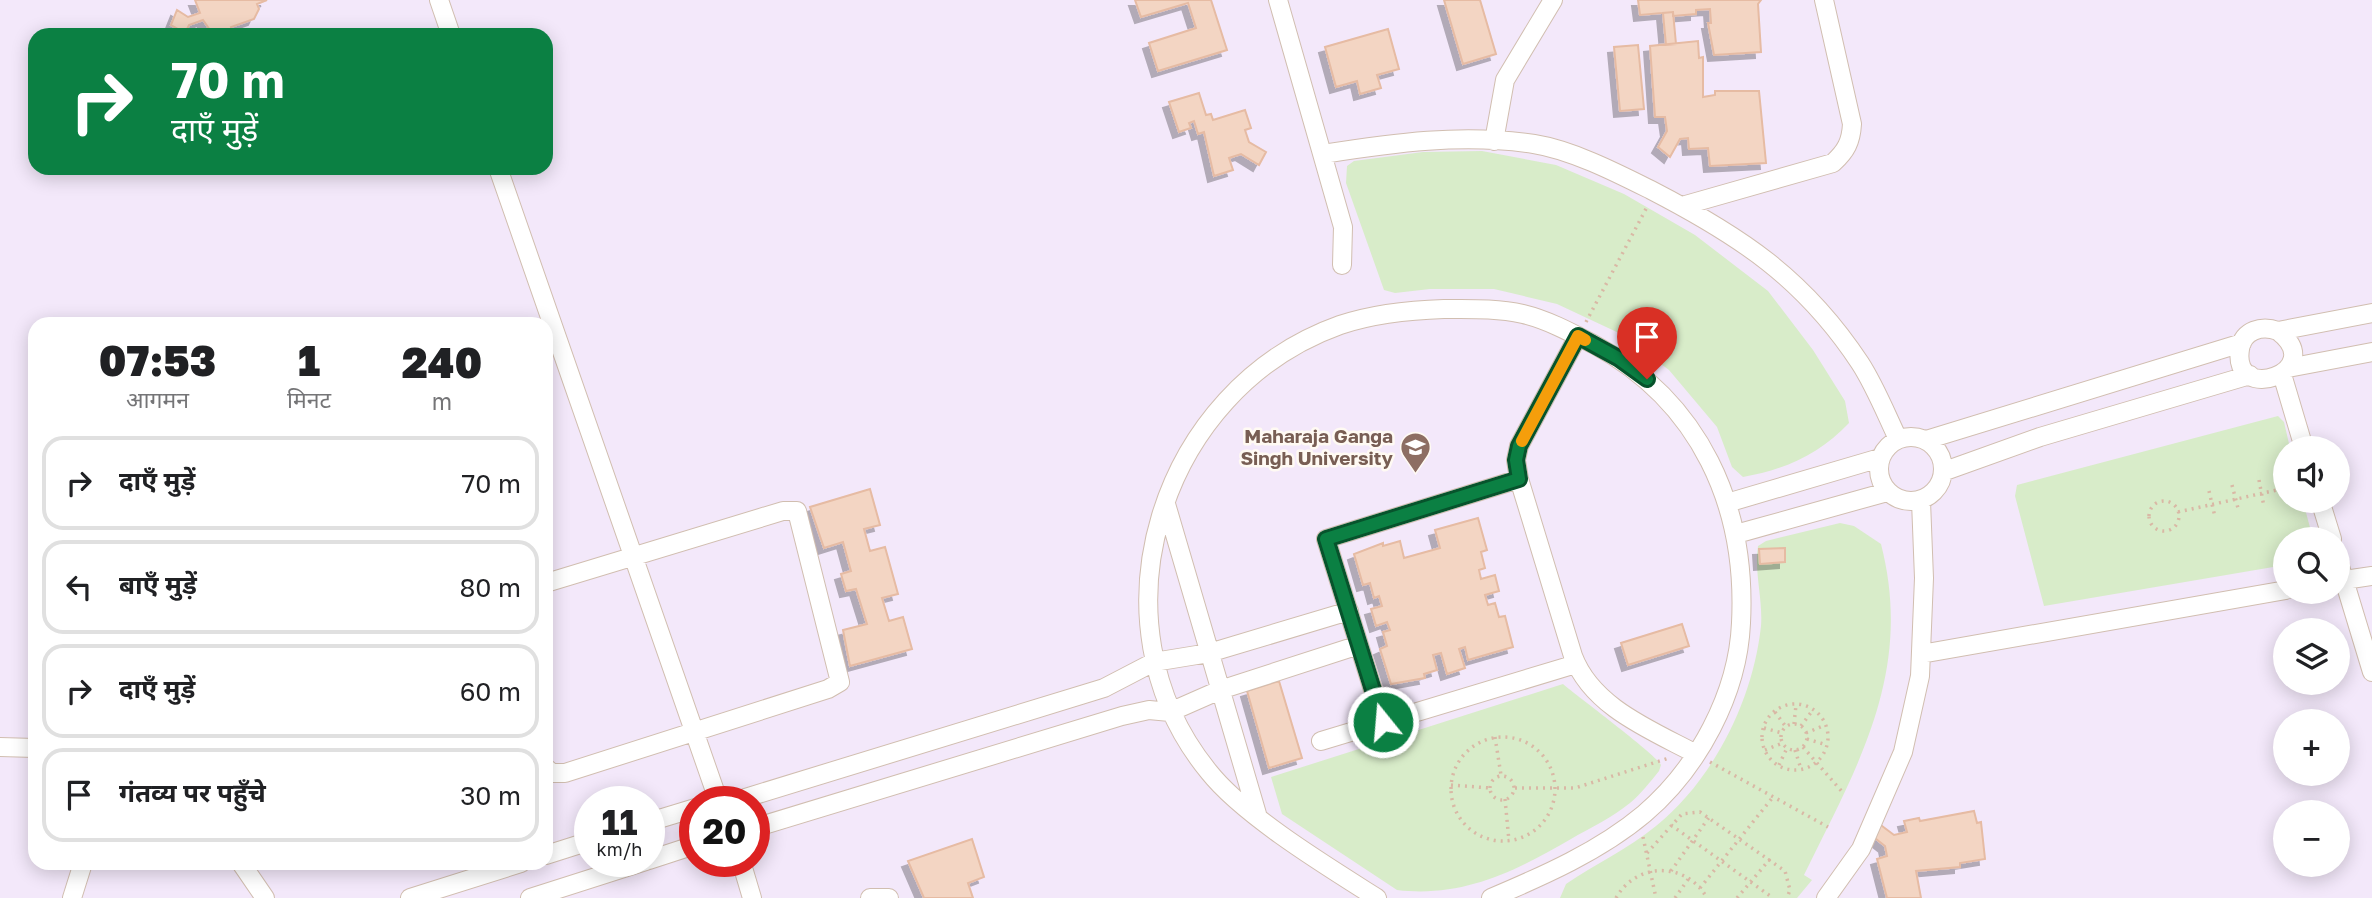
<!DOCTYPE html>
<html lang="hi">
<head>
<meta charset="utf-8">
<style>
  :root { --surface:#fff; --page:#f6f6f6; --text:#202124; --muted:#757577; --line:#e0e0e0 }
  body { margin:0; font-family:"Golos Text","Noto Sans Devanagari",sans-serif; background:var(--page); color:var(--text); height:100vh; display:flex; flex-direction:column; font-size:26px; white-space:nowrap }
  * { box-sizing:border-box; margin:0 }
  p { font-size:23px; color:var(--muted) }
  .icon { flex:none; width:38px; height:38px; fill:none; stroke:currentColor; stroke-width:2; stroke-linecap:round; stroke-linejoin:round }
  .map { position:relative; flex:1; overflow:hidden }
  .sheet { position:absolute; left:28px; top:317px; width:525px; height:553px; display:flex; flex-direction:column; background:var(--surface); border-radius:21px; box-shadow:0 4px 18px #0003 }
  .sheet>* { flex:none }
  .top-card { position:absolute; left:28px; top:28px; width:525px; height:147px; border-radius:21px; box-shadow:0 4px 18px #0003; background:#0b8043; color:#fff; overflow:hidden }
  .fabs { position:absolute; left:2273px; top:436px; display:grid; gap:14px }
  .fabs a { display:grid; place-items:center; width:77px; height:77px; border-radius:50%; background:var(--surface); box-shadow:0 4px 18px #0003; font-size:35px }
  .speed { position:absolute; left:574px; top:786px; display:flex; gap:14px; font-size:35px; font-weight:700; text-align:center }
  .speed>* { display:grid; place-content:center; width:91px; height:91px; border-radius:50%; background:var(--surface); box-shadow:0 4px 18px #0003; line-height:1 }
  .speed small { font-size:18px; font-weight:400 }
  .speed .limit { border:10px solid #d22; background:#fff; color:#111 }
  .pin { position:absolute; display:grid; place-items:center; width:60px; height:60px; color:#fff; margin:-72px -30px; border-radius:50% 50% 50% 0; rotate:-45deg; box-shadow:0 0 7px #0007 }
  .pin .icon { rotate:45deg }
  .me { position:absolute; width:77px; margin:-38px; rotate:343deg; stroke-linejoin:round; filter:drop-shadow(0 0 5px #0008) }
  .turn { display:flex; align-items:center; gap:24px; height:147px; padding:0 28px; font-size:32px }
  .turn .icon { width:91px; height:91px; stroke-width:2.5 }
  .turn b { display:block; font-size:49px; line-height:60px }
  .eta { display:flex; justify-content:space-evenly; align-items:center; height:119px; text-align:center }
  .eta b { font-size:42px; font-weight:800; line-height:49px }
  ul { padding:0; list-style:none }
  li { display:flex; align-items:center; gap:21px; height:94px; margin:0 14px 10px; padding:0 14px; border:4px solid var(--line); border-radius:21px }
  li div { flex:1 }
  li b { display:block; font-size:26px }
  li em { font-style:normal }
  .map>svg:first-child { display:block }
  .education { fill:#f3e8fa; fill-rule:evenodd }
  .green { fill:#d8ecc9 }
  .building { fill:#f3d5c3; stroke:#e6bba3; stroke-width:2; filter:url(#shadow) }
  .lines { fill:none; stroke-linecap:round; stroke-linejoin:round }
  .minor-casing { stroke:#d1beb0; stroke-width:20 }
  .path { stroke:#d9b8a5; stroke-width:3.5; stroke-dasharray:2 5; stroke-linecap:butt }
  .minor { stroke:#fff; stroke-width:18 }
  .route-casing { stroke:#07532c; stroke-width:18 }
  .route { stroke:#0b8043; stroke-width:12 }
  .slow { stroke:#f59e0b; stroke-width:12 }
  .labels { text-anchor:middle; stroke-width:5; stroke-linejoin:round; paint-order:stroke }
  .education-label { font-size:19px; font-weight:bold; fill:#785e54; stroke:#fffaf3; text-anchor:end }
</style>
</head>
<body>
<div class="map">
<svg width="2372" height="898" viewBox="0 0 2372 898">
  <defs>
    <filter id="shadow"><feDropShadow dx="-6" dy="6" stdDeviation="0" flood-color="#0004"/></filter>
  </defs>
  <rect width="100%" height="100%" fill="#fdf6ec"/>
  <path class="education" d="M0,0H2372V898H0ZM35,35H546V168H35ZM35,324H546V863H35ZM2286,448H2338V500H2286ZM2286,539H2338V592H2286ZM2286,630H2338V682H2286ZM2286,721H2338V774H2286ZM590,802H649V861H590ZM695,802H754V861H695ZM2286,812H2338V864H2286Z"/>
  <path class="green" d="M1482,151L1556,165L1624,194L1695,235L1768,291L1813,350L1845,401L1849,423C1820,454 1784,470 1743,477L1732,467L1717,427L1669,370L1621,334L1557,304L1494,289H1430L1395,293L1384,290L1346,183L1347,166L1354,161L1423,152Z
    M2278,416L2284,422L2290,448H2286V500L2303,501L2313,539H2286L2285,565L2044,606L2015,496L2017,485Z
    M1840,523L1854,526L1881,544C1914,672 1858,765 1804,875L1812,880L1797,898H1560L1566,884C1595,864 1628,849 1656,826C1714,779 1753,700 1761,626C1763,599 1754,572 1758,546L1766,541Z
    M1563,684C1577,696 1658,756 1661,765L1659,771C1650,782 1641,794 1630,803C1613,817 1590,828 1571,839C1516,871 1463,898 1397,890L1282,814L1271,777Z"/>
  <path class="building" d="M195,0H267L257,4L259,9L254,19L231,27L234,35H226L224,29L210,30L203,20L189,25L185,33L171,25L177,10L188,17L200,13Z
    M1135,0H1211L1227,50L1158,71L1149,43L1196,28L1188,3L1141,17Z
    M1444,0H1480L1496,54L1463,64Z
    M1638,0H1761L1758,4L1761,52L1714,55L1708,23H1711L1710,9L1696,10V14L1673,16V12L1640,15Z
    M1673,12L1676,44L1666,45L1663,13Z
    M1388,29L1399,69L1377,75L1381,88L1360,94L1357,81L1336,87L1325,47Z
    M1698,41L1699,58L1703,57V97L1715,95V91H1759L1766,163L1710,166L1708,148L1689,149L1688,138L1680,139L1670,157L1658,147L1667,131L1665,117H1655L1650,46Z
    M1638,45L1644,109L1620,111L1614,47Z
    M1199,93L1206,115L1211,114L1213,120L1245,110L1251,128L1245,130L1249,142L1266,152L1259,165L1241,154L1229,158L1233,170L1214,176L1204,132L1198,134L1194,121L1189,123L1191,128L1179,132L1169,102Z
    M870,489L880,525L864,529L870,551L885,547L898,594L882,598L889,621L903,617L912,649L850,666L843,630L867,624L856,589L846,591L841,574L851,571L843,542L824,548L810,507Z
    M1478,518L1487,550L1481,552L1485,568L1479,570L1481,579L1495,575L1499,591L1485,595L1488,605L1495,603L1499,617L1505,616L1513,647L1468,660L1465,647L1459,649L1465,668L1447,674L1441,653L1433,655L1437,670L1424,674L1425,678L1391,684L1380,649L1387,646L1383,632L1390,630L1387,622L1376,626L1371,609L1382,606L1379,596L1374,598L1370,583L1363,585L1354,554L1383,543V546L1400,541L1404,558L1440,548L1435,530Z
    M1785,548V562L1760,564L1759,549Z
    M1682,624L1689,646L1628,665L1621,643Z
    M1279,681L1302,758L1269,768L1247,691Z
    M1974,811L1977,823L1981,822L1985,859L1960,863V867L1916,871L1921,898H1887L1877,859L1887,856L1885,846L1871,835L1878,823L1894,835L1907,832L1904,821L1919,818L1920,821Z
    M972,839L984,877L968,883L973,898H924L908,861Z"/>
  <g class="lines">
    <defs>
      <path id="minor" d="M439,0L451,35
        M1278,0L1343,227L1342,265
        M1494,141L1505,80L1553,0
        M1323,154C1392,143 1463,133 1534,144C1572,150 1617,173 1651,190C1740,236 1804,278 1860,363C1875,386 1886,414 1898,439
        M498,168L716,794
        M1682,206L1833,163C1846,151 1851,142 1852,124L1824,0
        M2278,331C2330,371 2231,406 2240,349C2243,330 2262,325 2278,331L2372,313
        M1578,336L1519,446L1516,460L1519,479L1573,656C1592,707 1651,730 1696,754
        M2288,368L2372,352
        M2282,374L2304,448
        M1879 469a32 32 0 1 1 64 0a32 32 0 1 1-64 0Z
        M1926,440L2242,343
        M1945,471L2040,437L2250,375
        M2320,500L2332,539
        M1727,503L1880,458
        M1166,504L1257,814
        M1736,534L1887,492
        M2338,560L2372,672
        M2338,581L2372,576
        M546,583L783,511H797L840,682L828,689L565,773H552L546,768
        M1921,654L2286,590
        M1383,722L1326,539L1519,479
        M1321,741L1576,664
        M0,747L35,748
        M745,798L1104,688L1154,662L1209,653L1349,611
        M649,822L695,808
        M754,828L1122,716L1149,710L1170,712L1220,690L1359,645
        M546,855L590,841
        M649,860L695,845
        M741,861L752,898
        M241,863L265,898
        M72,898L83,863
        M410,898L521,863
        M530,898L646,861
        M870,898H889
        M1377,898C1328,867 1244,816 1209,772C1086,622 1160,389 1340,325C1373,314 1410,310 1444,309C1470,309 1497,308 1523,314C1548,320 1572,333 1595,345C1700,402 1747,506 1741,623C1738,694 1698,768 1644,814C1600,851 1543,876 1491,898
        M1826,898L1861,849L1903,752L1920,676L1924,578L1921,501"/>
    </defs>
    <use href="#minor" class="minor-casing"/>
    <path class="path" d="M1586,322L1647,207
      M2259,480L2264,507
      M2232,485L2239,512
      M2209,491L2215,517
      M2149 516a15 15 0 1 1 30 0a15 15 0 1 1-30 0Z
      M2178,512L2286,488
      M1762 737a33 33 0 1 1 66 0a33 33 0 1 1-66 0Z
      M1775,712L1786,727
      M1794,724L1796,705
      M1781 737a13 13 0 1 1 26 0a13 13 0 1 1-26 0Z
      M1801,726L1812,711
      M1764,728L1782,733
      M1806,733L1825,725
      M1451 789a52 52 0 1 1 104 0a52 52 0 1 1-104 0Z
      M1495,737L1501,775
      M1807,739L1827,745
      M1803,747L1844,794
      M1765,750L1783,743
      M1795,750L1801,769
      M1710,762L1828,827
      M1779,765L1787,748
      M1490 788a12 12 0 1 1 24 0a12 12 0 1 1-24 0Z
      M1451,785L1490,788
      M1515,788H1575L1669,758
      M1505,799L1509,841
      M1671,825L1773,898
      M1643,837L1656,898
      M1647,853L1682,814L1700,812L1785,871L1790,890L1787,898
      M1671,871L1710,816
      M1700,888L1773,797
      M1616,898C1636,862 1686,861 1707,898
      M1675,898L1689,878
      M1737,898L1770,859"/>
    <use href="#minor" class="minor"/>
  </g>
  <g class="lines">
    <defs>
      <path id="route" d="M1383,722L1326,539L1519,479L1516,460L1519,446L1578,336L1618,358L1647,379"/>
    </defs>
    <use href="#route" class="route-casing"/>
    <use href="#route" class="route"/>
    <path class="slow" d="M1522,441L1578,336L1585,340"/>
  </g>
  <defs>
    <symbol id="university-pin" viewBox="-11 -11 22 30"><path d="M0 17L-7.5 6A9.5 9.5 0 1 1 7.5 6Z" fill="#8d6e63" stroke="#fffaf3"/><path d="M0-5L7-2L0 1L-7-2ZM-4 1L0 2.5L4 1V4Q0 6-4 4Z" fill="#fff"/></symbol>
  </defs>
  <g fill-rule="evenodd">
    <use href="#university-pin" x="1398" y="430" width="35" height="47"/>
  </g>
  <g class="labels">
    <g class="education-label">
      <text x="1393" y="443">Maharaja Ganga<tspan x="1393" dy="22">Singh University</tspan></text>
    </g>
  </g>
</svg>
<div class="fabs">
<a><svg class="icon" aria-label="sound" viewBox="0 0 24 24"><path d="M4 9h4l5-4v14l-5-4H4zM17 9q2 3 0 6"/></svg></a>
<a><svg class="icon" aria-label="search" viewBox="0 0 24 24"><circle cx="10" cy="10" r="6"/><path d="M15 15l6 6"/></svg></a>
<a><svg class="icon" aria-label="layers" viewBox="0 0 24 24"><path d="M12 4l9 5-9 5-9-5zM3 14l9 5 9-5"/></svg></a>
<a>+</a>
<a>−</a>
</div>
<div class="speed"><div>11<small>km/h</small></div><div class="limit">20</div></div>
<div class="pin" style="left:1647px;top:379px;background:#d93025"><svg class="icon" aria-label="arrive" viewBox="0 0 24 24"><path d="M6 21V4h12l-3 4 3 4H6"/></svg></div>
<svg class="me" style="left:1383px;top:722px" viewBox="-20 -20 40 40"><circle r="17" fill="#0b8043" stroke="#fff" stroke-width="3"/><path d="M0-11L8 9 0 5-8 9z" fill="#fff"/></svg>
<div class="top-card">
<div class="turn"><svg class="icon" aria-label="right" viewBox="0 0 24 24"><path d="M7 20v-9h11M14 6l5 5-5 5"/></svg><div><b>70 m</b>दाएँ मुड़ें</div></div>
</div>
<section class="sheet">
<div class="eta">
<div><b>07:53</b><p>आगमन</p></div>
<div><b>1</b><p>मिनट</p></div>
<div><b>240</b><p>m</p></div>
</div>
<ul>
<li><svg class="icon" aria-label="right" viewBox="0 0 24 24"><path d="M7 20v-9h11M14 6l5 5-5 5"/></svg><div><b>दाएँ मुड़ें</b></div><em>70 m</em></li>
<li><svg class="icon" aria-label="left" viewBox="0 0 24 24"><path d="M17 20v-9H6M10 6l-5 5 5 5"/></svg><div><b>बाएँ मुड़ें</b></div><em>80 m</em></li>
<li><svg class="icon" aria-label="right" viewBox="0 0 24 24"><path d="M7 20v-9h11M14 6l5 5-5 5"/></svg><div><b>दाएँ मुड़ें</b></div><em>60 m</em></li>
<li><svg class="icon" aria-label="arrive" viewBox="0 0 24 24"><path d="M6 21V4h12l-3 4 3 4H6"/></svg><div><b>गंतव्य पर पहुँचे</b></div><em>30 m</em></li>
</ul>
</section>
</div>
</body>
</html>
